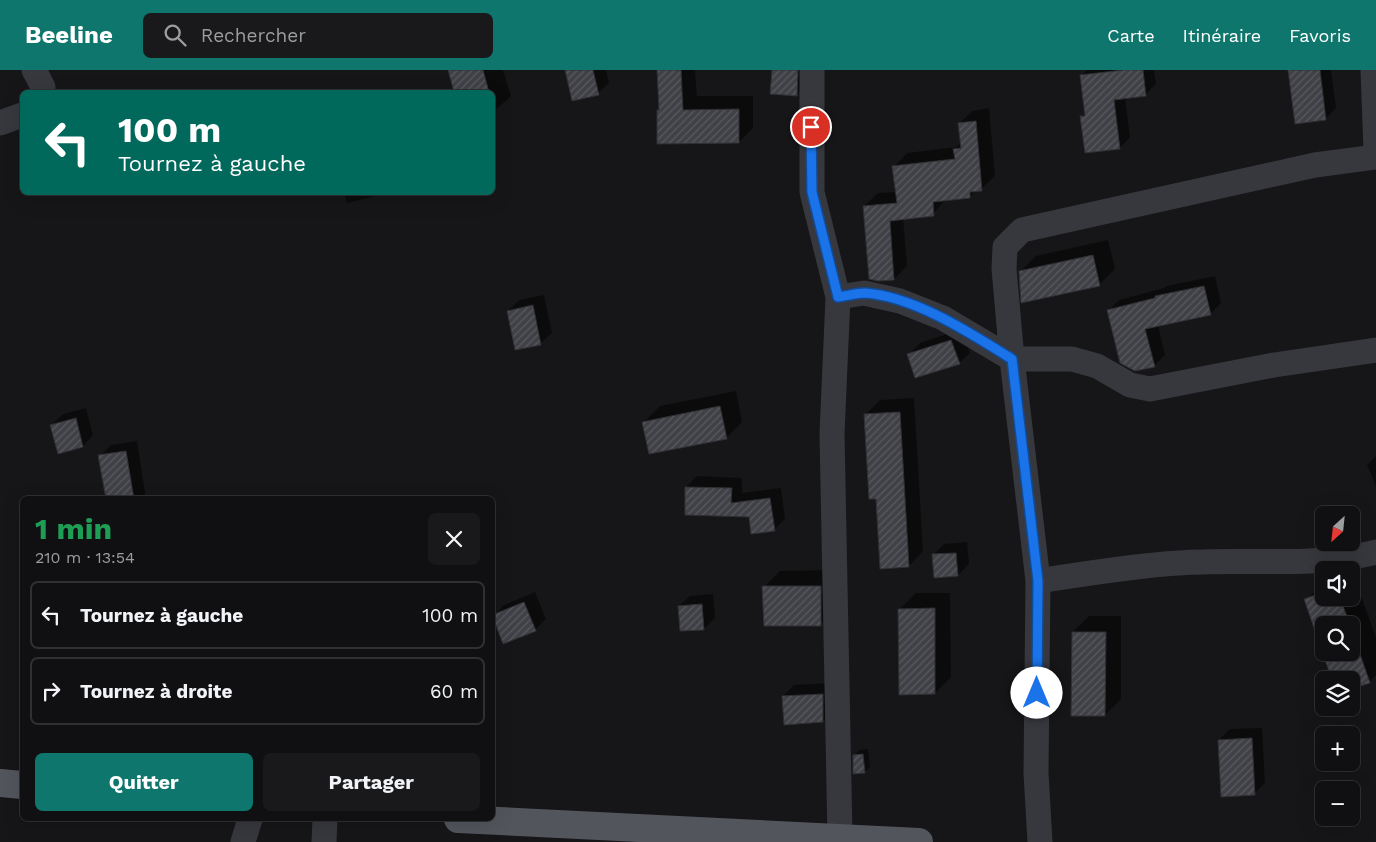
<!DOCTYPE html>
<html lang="fr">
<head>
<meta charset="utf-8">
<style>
  :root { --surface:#101012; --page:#19191b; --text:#f1f3f6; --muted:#9c9d9f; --line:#303032; --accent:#0f766e }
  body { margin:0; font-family:"Work Sans",sans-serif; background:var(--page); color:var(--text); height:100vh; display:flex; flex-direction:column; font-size:19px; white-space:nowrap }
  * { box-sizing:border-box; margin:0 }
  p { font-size:16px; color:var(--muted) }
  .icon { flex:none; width:28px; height:28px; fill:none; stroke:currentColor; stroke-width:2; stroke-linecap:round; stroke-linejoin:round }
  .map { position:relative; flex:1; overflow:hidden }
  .panel { position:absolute; left:20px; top:426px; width:475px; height:325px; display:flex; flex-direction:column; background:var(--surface); border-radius:8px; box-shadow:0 5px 20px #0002,0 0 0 1px var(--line) }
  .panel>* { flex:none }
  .hud { position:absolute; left:20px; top:20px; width:475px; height:105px; border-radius:8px; box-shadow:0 5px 20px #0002,0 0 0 1px var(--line); background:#00695c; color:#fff; overflow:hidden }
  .needle { width:32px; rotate:207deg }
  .buttons { position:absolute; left:1315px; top:436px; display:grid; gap:10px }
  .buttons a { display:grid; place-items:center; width:45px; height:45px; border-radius:8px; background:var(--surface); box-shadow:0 5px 20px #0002,0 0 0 1px var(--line); font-size:25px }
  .pin { position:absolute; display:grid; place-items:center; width:42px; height:42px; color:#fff; margin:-21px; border:2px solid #fff; border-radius:50%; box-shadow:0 1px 5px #0007 }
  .me { position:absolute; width:55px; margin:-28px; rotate:0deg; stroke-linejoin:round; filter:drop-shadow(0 0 4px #0008) }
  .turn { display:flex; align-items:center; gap:18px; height:105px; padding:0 15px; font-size:22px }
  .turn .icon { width:65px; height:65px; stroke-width:2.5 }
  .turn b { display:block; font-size:35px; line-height:42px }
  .round { display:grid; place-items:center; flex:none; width:52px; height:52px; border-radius:8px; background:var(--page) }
  .summary { display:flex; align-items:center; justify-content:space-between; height:85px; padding:0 15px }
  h1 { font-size:30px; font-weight:700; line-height:38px; color:#1e9e55 }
  .button { display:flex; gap:10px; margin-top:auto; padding:10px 15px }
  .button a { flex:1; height:58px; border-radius:8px; background:var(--accent); color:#fff; font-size:20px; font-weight:700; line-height:58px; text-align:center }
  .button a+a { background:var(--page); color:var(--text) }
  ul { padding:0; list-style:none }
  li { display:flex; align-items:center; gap:15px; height:68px; margin:0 10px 8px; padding:0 5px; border:2px solid var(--line); border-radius:8px }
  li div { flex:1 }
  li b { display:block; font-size:19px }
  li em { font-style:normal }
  header { display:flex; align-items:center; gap:30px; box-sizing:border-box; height:70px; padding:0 25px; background:var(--accent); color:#fff }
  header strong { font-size:24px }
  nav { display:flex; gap:28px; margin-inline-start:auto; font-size:18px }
  .search { width:350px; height:45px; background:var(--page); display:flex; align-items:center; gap:12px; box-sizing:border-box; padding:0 18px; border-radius:8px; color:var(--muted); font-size:19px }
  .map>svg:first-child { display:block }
  .shadow { fill:#0007 }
  .building { fill:url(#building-hatch); stroke:#303035 }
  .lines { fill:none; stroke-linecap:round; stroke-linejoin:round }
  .minor { stroke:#37383e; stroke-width:25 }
  .primary { stroke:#53555d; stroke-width:28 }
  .route-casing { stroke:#114b97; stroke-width:12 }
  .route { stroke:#1a73e8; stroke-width:9 }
</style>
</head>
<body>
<header>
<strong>Beeline</strong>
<div class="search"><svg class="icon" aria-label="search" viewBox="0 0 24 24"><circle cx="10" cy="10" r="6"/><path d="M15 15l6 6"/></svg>Rechercher</div>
<nav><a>Carte</a><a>Itinéraire</a><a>Favoris</a></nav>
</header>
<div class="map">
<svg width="1376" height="772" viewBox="0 0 1376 772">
  <defs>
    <pattern id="building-hatch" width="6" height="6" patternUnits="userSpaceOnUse" patternTransform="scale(1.25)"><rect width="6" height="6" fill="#404146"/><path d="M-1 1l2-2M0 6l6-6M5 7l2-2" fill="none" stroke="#595a5f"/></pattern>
  </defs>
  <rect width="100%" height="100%" fill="#161618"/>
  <path class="shadow" d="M449,0H503L511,26L492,43V22H455Z
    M566,0H606L609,13L598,23Z
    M658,0H695L697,26H753V58L739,72L658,41L661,38Z
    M774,0H809L807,14L796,25Z
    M1087,0H1154L1156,14L1145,25L1125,27L1130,67L1120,78L1082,47L1086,42L1081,6Z
    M1290,0H1331L1336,38L1325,49Z
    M989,38L995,106L981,119L976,120L970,127L946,129L933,144L903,148L907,196L894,209L864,136L878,123L897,122L894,97L907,83L957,77L961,73L959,54L972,41Z
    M344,122H378L375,126L347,133Z
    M1108,170L1115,199L1099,215L1020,202L1036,186Z
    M1215,206L1221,233L1210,244L1158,255L1165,285L1154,296L1108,241L1119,230L1164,218L1167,216Z
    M544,225L552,263L541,273L516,279L508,241L519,230Z
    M962,259L970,283L959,293L909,284L920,273Z
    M736,321L742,352L726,368L644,352L660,336Z
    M914,328L923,481L909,496L877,428L865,345L880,330Z
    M86,338L93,365L83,376L52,355L63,344Z
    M137,371L146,429H107L100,386L111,375Z
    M1376,386V416L1367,395Z
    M697,406L742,408V423L781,418L785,449L774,460L750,446L686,417Z
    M967,472L969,494L958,505L933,485L944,474Z
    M836,500L837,538L821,554L764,517L780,501Z
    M1351,503H1353L1376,568V605L1370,611L1351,618V610H1334L1351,582V555H1324L1306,530L1324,513V528H1351Z
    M535,522L546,549L535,560L493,546L504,535Z
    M916,523H950L951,607L935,623L900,539Z
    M713,524L715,548L704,559L679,536L690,526Z
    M1089,546H1121V629L1105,645L1073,562Z
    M833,613L834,640L823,651L783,626L794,615Z
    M1262,658L1265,713L1254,724L1219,670L1230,659Z
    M868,679L870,697L865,702L854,686L859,680Z"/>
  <path class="building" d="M448,0H483L489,22H454Z
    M565,0H593L599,25L572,31Z
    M657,0H681L683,40L739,39V73L657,74V40H659Z
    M772,0H798L797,26L770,24Z
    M1124,0H1143L1146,26L1114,30L1120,79L1085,83L1080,46H1085L1080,5Z
    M1288,0H1320L1326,50L1295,54Z
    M976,51L982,121L970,122V128L933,132L934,146L890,151L894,210L878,211L869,209L863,136L897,133L892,96L955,89L953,79L961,78L958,53Z
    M1093,185L1100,216L1021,233L1019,201Z
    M1204,216L1211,245L1145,259L1155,297L1135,301L1120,293L1107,240L1155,228V226Z
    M533,235L541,275L515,280L507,241Z
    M951,270L960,294L915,308L907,284Z
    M720,336L727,369L649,384L642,352Z
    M900,342L909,497L880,499L876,429H869L864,344Z
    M76,348L83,377L58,384L50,355Z
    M126,381L134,429H106L98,385Z
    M685,417L732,418L731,433L770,428L775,461L751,464L749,447L685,445Z
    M956,483L958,506L934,508L932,484Z
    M762,516H821V556H764Z
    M1324,522V528H1340L1350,555H1324V582H1351V558L1370,613L1351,619V610H1332L1304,529Z
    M524,532L536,561L503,574L492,545Z
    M702,534L704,560L680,561L678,536Z
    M935,538V624L899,625L898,539Z
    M1072,562H1106L1105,646H1071Z
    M823,624V652L784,655L782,626Z
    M1252,668L1255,725L1221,727L1218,670Z
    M863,684L865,703L853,704V685Z"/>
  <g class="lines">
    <path class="minor" d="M34,0L43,17L42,22
      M812,0V122L838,227L832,364L840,767
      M1373,0L1376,81
      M0,53L22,45
      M838,227L864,223L900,231L943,248L1012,289H1072L1097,296L1130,315L1150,319L1274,295L1376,280
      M1038,511C1084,504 1131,496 1178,493C1243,488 1313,498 1376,482
      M243,772L250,749
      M324,772L325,749
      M1040,772L1036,703L1038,511L1012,289L1004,199L1005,177L1022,160L1315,95L1376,87"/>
    <path class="primary" d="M0,713L22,715
      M458,749L919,772"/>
  </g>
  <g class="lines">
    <defs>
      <path id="route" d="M811,57L812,122L838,227C846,226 857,223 865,223C916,227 970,263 1012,289L1038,511L1037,623"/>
    </defs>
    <use href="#route" class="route-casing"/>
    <use href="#route" class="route"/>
  </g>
</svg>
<div class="buttons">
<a><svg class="needle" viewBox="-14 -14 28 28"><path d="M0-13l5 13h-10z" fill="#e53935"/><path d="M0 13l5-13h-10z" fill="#9c9d9f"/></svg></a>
<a><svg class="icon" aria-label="sound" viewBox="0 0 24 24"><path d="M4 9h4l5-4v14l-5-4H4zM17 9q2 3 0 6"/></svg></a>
<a><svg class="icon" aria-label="search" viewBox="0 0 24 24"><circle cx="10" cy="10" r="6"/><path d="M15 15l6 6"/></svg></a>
<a><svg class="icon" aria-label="layers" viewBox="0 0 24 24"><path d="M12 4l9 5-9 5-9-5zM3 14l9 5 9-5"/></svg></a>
<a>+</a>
<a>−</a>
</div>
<div class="pin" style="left:811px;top:57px;background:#d93025"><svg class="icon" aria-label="arrive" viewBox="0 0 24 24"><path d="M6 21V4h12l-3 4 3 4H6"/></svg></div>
<svg class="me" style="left:1037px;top:623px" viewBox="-20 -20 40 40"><circle r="19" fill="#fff"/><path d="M0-13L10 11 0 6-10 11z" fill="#1a73e8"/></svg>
<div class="hud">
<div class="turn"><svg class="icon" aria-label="left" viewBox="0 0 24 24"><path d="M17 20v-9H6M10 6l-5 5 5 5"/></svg><div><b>100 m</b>Tournez à gauche</div></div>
</div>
<section class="panel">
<div class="summary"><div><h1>1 min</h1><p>210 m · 13:54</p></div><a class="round"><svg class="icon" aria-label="close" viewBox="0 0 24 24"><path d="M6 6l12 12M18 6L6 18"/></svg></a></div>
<ul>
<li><svg class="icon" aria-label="left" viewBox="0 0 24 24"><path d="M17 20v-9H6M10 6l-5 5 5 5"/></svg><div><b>Tournez à gauche</b></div><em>100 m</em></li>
<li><svg class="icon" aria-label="right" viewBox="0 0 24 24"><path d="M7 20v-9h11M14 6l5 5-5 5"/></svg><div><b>Tournez à droite</b></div><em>60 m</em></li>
</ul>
<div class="button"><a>Quitter</a><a>Partager</a></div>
</section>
</div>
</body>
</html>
